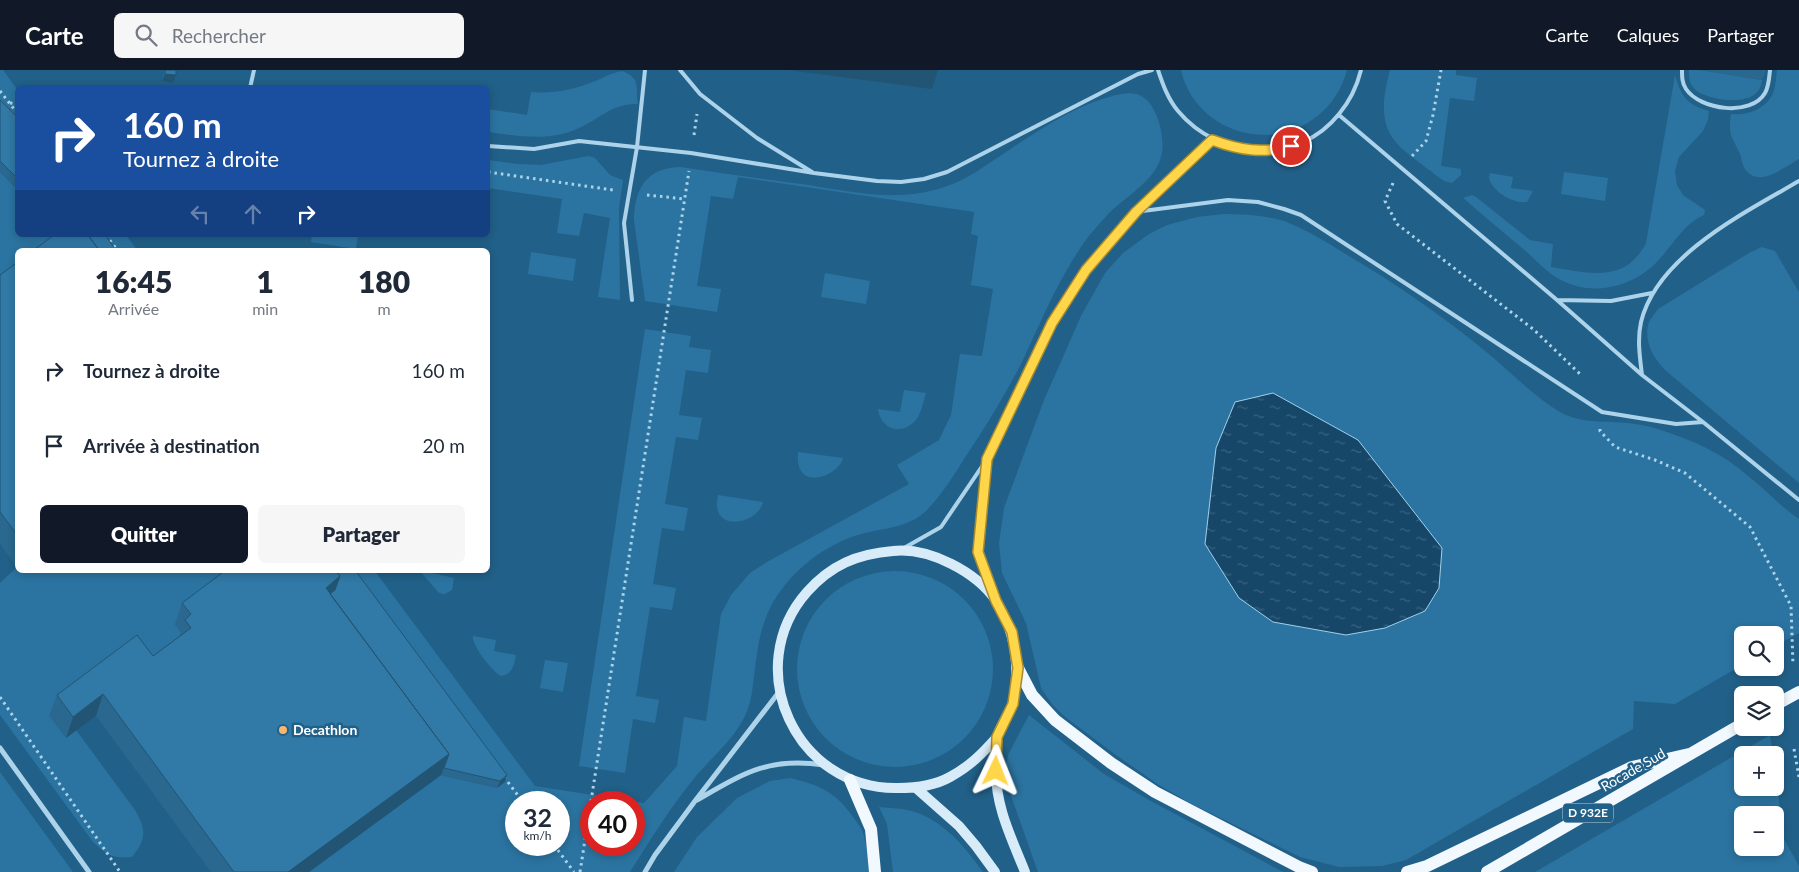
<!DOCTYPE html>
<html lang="fr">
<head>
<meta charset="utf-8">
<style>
  :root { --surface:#fff; --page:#f6f6f7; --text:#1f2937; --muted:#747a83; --accent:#111827 }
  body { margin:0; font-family:Lato,sans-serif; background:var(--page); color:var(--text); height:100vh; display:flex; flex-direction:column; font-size:19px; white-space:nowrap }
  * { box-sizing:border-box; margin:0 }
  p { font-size:16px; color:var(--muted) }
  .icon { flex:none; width:28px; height:28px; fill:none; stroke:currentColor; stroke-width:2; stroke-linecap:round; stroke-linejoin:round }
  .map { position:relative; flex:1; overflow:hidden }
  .sheet { position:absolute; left:15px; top:178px; width:475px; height:325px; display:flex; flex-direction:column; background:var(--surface); border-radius:8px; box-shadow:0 2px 8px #0003 }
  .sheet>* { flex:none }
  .banner { position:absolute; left:15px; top:15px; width:475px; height:152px; border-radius:8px; box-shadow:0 2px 8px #0003; background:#1a4fa0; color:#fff; overflow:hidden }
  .tools { position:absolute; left:1734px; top:556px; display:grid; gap:10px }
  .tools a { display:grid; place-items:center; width:50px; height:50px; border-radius:8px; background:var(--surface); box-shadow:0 2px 8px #0003; font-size:25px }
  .speed { position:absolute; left:505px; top:721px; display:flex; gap:10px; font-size:25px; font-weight:700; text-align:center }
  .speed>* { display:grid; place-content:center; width:65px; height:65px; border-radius:50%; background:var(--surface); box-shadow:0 2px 8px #0003; line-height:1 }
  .speed small { font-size:12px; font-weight:400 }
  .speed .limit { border:8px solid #d22; background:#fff; color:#111 }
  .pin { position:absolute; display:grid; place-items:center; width:42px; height:42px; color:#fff; margin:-21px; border:2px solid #fff; border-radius:50%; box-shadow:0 1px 5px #0007 }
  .me { position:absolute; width:55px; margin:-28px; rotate:2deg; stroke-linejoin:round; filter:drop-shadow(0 0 4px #0008) }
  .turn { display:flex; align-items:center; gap:18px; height:105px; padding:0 25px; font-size:22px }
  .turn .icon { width:65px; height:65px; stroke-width:2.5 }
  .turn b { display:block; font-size:35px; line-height:42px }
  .lanes { display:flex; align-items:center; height:48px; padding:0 25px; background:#0003; justify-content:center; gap:25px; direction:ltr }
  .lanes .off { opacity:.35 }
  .eta { display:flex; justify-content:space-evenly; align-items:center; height:85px; text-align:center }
  .eta b { font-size:30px; font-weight:800; line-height:35px }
  .button { display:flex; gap:10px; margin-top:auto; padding:10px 25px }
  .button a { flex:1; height:58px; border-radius:8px; background:var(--accent); color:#fff; font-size:20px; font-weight:800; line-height:58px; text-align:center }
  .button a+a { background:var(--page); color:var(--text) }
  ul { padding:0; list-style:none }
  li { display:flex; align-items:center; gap:15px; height:75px; padding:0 25px }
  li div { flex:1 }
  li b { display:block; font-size:19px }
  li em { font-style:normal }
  header { display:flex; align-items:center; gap:30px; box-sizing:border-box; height:70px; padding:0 25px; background:var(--accent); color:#fff }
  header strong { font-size:24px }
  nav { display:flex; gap:28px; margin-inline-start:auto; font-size:18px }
  .search { width:350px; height:45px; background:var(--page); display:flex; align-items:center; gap:12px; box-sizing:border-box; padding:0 18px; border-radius:8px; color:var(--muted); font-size:19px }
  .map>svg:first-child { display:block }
  .grass { fill:#2b74a1; fill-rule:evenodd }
  .water { fill:url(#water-ripples); stroke:#a0d0eb }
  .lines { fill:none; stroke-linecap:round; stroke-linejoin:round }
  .path { stroke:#acd3ea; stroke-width:3; stroke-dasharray:2.5 4; stroke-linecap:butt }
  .lane { stroke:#acd3ea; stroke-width:4 }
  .street { stroke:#acd3ea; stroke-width:5 }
  .secondary { stroke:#d8ebf8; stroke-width:10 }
  .primary { stroke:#f1f8fe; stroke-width:12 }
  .wall { fill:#2a688f }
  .shaded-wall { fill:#225574 }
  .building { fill:#3179a6; stroke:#225574 }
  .route-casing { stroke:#a68a30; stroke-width:12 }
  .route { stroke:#ffd54a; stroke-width:9 }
  .poi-dot { fill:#f7b86e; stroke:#216088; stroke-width:2 }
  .labels { text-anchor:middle; stroke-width:5; stroke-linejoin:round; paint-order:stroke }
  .shield { fill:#216088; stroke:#bccfdb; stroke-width:1 }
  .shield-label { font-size:12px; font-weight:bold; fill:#fff }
  .poi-label { font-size:14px; font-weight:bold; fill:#fff; stroke:#216088; text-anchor:start }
  .street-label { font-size:14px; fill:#fff; stroke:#216088 }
</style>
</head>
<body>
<header>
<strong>Carte</strong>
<div class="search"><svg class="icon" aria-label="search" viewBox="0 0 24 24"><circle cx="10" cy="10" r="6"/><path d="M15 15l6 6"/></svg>Rechercher</div>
<nav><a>Carte</a><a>Calques</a><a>Partager</a></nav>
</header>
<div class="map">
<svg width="1799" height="802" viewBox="0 0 1799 802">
  <defs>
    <pattern id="water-ripples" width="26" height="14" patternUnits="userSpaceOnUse" patternTransform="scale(1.25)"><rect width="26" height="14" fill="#174768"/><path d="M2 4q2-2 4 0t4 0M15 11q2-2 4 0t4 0" fill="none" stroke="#3a637f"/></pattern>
  </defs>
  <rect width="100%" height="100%" fill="#216088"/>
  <path class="grass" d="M0,0H3L17,19V59L0,40Z
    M1181,0H1347C1331,61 1261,84 1211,47C1196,35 1185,19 1181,0Z
    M1390,0H1456V5L1477,8L1474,31L1450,28L1441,96L1461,99V105L1452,113L1444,111L1437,106C1426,97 1402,81 1395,71C1378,51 1384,23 1390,0Z
    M1689,0H1700L1762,10C1761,16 1760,20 1755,24C1743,35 1701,30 1692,16C1689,11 1689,5 1689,0Z
    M1777,0H1799V89C1784,97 1759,119 1745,99C1742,95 1742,89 1740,84C1732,65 1728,68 1731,44C1748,46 1769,38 1774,20C1776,14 1776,6 1777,0Z
    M622,1C642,9 635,17 638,34C610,33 597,52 572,61C545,71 515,66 488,62V39L527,45L531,22C553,24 572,20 593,12C603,8 611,3 622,1Z
    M1675,5C1681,26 1687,35 1709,41L1708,50L1703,61L1679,87L1675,101L1677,115L1683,125L1705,140L1704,145C1679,156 1669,184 1648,200C1622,220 1588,225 1559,209C1545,201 1533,187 1521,177C1501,161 1482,144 1463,128L1472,125L1476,127L1530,170L1553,174L1551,197C1589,203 1625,214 1646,173Z
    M1129,23C1132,24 1136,23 1139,25C1158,32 1166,70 1161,87C1155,110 1126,127 1110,142C1100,153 1089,165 1081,177C1056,214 1040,254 1021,294C1004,327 985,358 964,389C953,407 940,427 925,442C909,456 889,458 869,462C834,470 803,491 782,519C767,538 760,561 757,584C753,605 754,629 744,648C732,671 712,687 696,706C671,736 651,769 630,802H309L441,705L497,718L346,500H374L535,716L644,733L677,696L684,647L706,651L721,544L731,525L750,503L765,493L909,414L897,395L939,370L951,345L960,284L982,286L993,219L971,215L978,166L971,164L974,142L738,107L733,129L711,126L697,216L721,219L717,242L645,231L634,150C634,118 648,97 681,97C721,103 761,109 801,114C854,122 903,135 955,113C970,107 983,97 997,88C1035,63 1083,28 1129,23ZM516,732H559V775H516ZM591,732H634V775H591Z
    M588,86L595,88L610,105L623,110L619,138L620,230L598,227L610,148L584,143L579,166L557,163L562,129L488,118V90L517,94L541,95Z
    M0,102L17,119L18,165H63L55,180H18L17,208L0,220Z
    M1564,102L1608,108L1605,131L1561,124Z
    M1490,103L1513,107L1511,118L1533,121L1527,132C1513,134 1491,121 1489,107Z
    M1224,144C1244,144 1264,145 1284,151C1305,159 1325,171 1344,183C1393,212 1440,244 1484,280C1510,301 1532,325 1560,342C1582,355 1611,350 1635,354C1643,355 1652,357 1661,360C1692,370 1722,383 1747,405C1765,419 1780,436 1799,449V563L1775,576V565H1742V595L1675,634L1634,631L1633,659L1406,790L1382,796L1339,797L1300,787L1192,734L1159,715L1116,685L1064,646L1052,634L1041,618L1026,553L1002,503L999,473L1004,438L1044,330L1081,246L1105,203L1123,183L1149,164L1167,155L1197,147Z
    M96,165H126L137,180H107Z
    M312,165H358L356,179L311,172Z
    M1762,177L1775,181L1799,222V413L1665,300C1653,288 1643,270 1649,252C1651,248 1655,243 1658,239L1749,183Z
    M531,182L576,189L573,211L528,204Z
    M825,203L870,211L866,234L821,227Z
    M645,259L691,266L689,277L711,280L708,303L686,300L679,345L702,348L698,370L676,367L665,434L688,438L684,461L662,458L653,514L676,518L672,540L650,537L636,626L659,630L655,653L633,649L625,703L579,696Z
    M904,320L926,323C923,332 921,347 913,353C898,366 880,357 878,339L900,342Z
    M798,382L843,388C839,406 794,424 798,382Z
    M718,425L763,432C758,455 709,464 718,425Z
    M17,497L18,500H246L175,554L184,566L76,660L135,740C146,759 147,769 132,787C113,789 107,785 93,772L0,645V513Z
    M419,500H432V503L454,508L452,520L445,524L439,523Z
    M797 599a98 98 0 1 1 196 0a98 98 0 1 1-196 0Z
    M473,566L496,570L494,581L516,585C514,595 513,604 501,606C493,602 471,575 473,566Z
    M545,590L568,593L563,622L540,618Z
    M1029,645L1104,704L1149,730L1283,802H1038L1009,720L1005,701L1008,685Z
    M1770,665L1773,685H1742V718H1775V700L1784,769L1799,796V802H1535ZM1742,745H1775V778H1742Z
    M0,702L73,802H0Z
    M790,708C819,715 836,722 853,747C856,751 860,756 862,760C867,773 868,788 869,802H674L697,767L737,728L770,711Z
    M879,737C887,738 895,738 902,739C938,744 963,774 983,802H893L887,754Z"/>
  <path class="water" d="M1273,323L1358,370L1442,478L1439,518L1425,541L1385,558L1346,565L1273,552L1239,528L1205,474L1216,378L1235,332Z"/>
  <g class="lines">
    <path class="path" d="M0,21L18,44
      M10,33L18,34
      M694,65L697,44
      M1412,86L1426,71L1433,45L1441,0
      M488,102L613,120
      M1393,113L1385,131L1397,154L1533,259L1581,305
      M647,125L685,129
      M106,165L117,180
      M1600,359V361L1615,377L1655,390L1685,403L1750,457L1791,536L1793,595
      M0,627L120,802
      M1794,679L1799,707
      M504,707L523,732
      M554,775L574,802
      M580,802L689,101"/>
    <path class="lane" d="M680,0L700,24L757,68L812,102
      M1158,0C1163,15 1168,29 1178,41C1219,90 1298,96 1339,44C1350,31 1357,16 1361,0
      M1682,0C1682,7 1682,13 1686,19C1700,40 1751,47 1765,23C1769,16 1769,8 1770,0
      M250,18L254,0
      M1339,45L1557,230L1642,305L1703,352L1799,430
      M488,76L534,79L579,71L691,83L814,103L877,111L901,112L924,109L947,102L1138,4L1152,0
      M1135,142L1228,130L1258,132L1284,139L1301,145L1602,342L1676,354L1703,352
      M632,230L624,153L637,77L645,0
      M1557,230L1611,231L1652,223
      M1642,305C1640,288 1637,270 1641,252C1657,186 1744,143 1799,111
      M987,392L978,482L992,519
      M904,478L941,457L987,389L1052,253L1086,200L1135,142L1212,70"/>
    <path class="street" d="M0,678L89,802
      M697,730C744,703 768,687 824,695
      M645,802L655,785L695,731L779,622"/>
    <path class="secondary" d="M997,667C982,684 970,696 950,707C934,716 915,718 898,718C796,720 740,598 807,522C831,495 857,484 893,481C929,477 977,502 997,532C1013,559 1019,587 1015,618C1014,623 1014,630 1012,635C1008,646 999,657 997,668C995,678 996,689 996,699C995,736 1012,769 1025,802
      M916,718L959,756L976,776L995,802"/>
    <path class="primary" d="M1018,598L1032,625L1055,650L1111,693L1155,722L1299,797L1312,802
      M1775,635L1799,622
      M850,710L871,759L875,802
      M1407,802L1427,796L1632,697L1689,684
      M1487,802L1742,654"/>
  </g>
  <path class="wall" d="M164,0H176L173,13L162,11Z
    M1700,0H1766L1762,10Z
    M0,30L18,48V119L0,102Z
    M18,192V497H17L0,474V205Z
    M182,533L505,712L497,718L441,705L309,802H211L96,646L66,668L49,646L57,625L153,586L179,567L181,562L175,554Z"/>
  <path class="shaded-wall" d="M788,0H938L932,19Z
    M165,4L176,5L173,13L162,11Z
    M340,506L332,528L326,518Z
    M103,624L96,646L66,668L73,647Z
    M449,684L441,705L309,802H288Z
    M507,705L505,712L497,718L500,711Z"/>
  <path class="building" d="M165,0H176V5L165,4Z
    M0,30L18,48V109L0,91Z
    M54,165H88L99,180H34Z
    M88,165H105L116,180H99Z
    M18,192V466L0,442V205Z
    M226,500H335L340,506L326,518L449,684L288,802H234L103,624L73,647L57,625L137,565L153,586L191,558L185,550L191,544L182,533Z
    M335,500H355L507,705L500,711L444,698L449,684L330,524L335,520L340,506Z"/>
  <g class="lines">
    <defs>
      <path id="route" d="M996,701L997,667L1013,634L1018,598L1012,562L996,531L978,482L987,389L1052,253L1086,200L1136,142L1212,70C1239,80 1263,84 1291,76"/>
    </defs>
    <use href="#route" class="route-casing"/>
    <use href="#route" class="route"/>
  </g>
  <circle class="poi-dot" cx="283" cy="660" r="5"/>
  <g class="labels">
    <rect class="shield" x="1563" y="733.5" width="50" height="19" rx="4"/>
    <g class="shield-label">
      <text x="1588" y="747">D 932E</text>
    </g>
    <g class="poi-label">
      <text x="293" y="665">Decathlon</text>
    </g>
    <g class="street-label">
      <text transform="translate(1633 700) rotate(-30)" y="5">Rocade Sud</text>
    </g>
  </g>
</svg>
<div class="tools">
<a><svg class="icon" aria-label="search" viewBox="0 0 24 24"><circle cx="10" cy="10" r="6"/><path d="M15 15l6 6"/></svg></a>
<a><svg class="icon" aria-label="layers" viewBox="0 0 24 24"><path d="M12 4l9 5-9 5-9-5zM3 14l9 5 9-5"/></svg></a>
<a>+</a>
<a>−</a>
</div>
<div class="speed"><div>32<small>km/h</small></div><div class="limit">40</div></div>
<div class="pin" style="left:1291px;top:76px;background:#d93025"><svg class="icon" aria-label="arrive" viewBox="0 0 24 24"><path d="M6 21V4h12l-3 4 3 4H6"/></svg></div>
<svg class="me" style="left:996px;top:701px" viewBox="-20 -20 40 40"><path d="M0-17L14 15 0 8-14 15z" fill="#ffd54a" stroke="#fff" stroke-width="4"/></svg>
<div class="banner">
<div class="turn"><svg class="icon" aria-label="right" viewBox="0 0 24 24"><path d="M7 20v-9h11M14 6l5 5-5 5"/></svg><div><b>160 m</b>Tournez à droite</div></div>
<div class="lanes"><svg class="icon off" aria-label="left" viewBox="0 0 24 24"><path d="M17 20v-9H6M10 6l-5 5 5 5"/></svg><svg class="icon off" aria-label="ahead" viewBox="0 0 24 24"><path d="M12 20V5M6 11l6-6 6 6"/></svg><svg class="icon" aria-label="right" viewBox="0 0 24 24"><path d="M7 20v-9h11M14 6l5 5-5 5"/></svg></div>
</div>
<section class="sheet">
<div class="eta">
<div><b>16:45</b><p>Arrivée</p></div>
<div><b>1</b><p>min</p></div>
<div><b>180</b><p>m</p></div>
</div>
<ul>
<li><svg class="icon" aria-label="right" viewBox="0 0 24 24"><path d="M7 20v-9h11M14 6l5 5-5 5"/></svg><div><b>Tournez à droite</b></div><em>160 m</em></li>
<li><svg class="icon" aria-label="arrive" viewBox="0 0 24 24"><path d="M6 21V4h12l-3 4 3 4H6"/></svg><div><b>Arrivée à destination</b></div><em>20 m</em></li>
</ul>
<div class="button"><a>Quitter</a><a>Partager</a></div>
</section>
</div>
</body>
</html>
